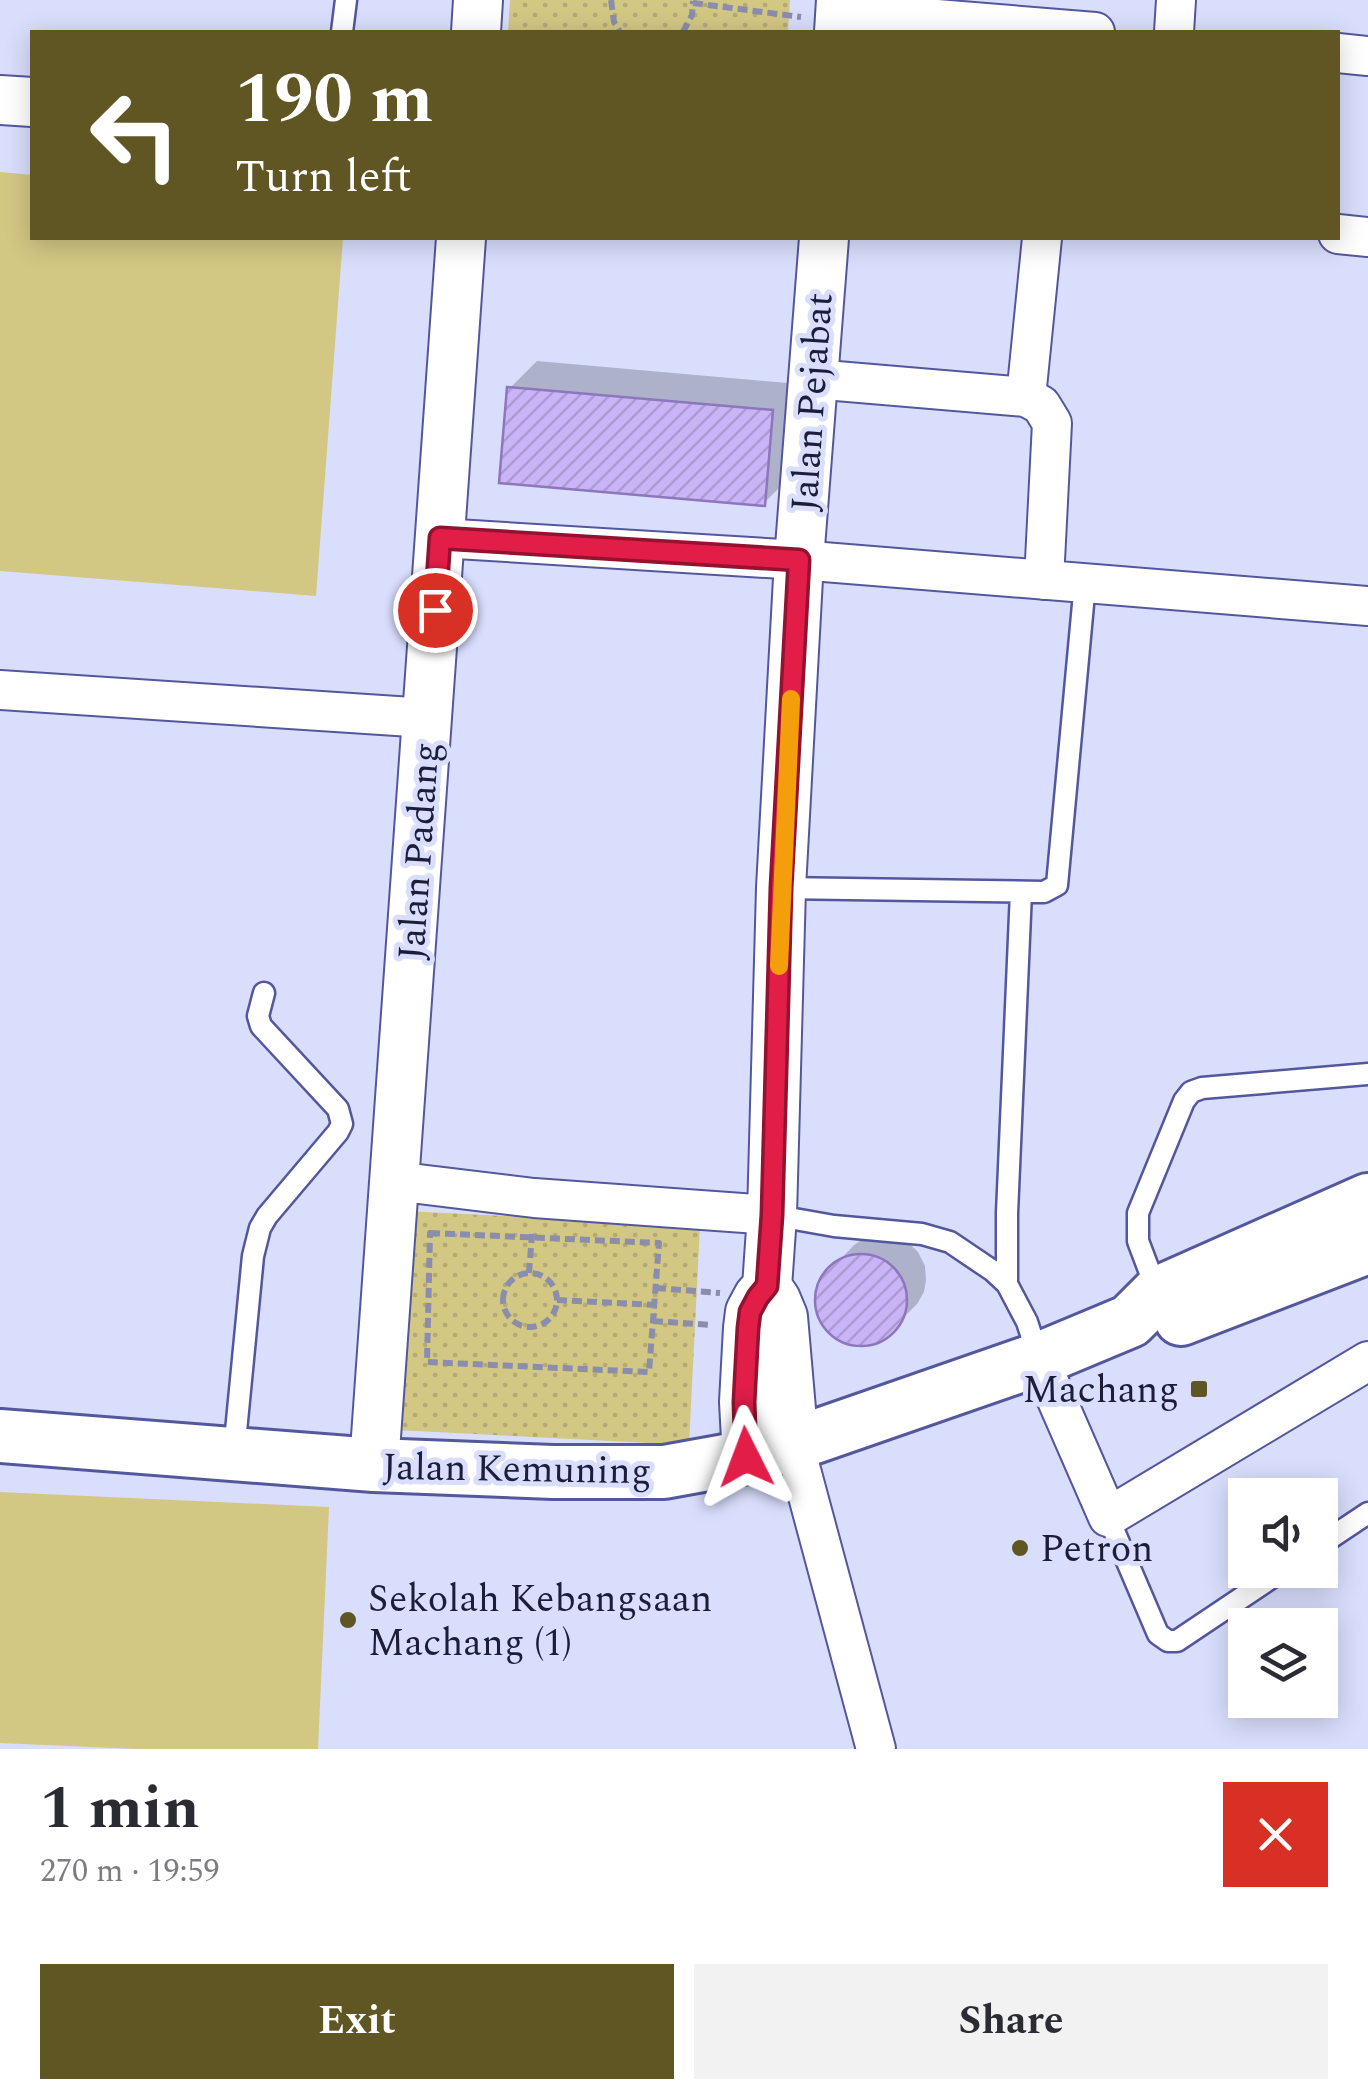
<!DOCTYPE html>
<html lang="en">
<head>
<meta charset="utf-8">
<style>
  :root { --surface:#fff; --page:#f2f2f3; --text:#2b2b33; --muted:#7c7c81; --accent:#605623 }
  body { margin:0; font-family:Spectral,serif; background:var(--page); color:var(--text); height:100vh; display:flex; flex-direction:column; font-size:38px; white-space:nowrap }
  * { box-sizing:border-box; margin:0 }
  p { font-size:32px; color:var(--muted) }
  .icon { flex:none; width:55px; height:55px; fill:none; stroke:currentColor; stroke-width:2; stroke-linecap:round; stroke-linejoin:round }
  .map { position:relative; height:1749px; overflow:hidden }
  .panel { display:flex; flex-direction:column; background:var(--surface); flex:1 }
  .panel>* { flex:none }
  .banner { position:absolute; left:30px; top:30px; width:1310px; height:210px; border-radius:0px; box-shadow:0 5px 25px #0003; background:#605623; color:#fff; overflow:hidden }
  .controls { position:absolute; left:1228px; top:1478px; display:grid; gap:20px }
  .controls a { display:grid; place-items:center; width:110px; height:110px; border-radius:0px; background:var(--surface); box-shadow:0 5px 25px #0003; font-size:50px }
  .pin { position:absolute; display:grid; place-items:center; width:85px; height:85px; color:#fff; margin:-42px; border:5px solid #fff; border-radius:50%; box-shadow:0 2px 10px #0007 }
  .me { position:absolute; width:110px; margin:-55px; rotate:357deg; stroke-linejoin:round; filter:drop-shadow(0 0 8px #0008) }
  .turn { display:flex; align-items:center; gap:35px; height:210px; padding:0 40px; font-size:45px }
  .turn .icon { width:130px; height:130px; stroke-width:2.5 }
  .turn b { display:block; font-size:70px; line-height:85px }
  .round { display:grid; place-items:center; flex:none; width:105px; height:105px; border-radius:0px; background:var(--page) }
  .overview { display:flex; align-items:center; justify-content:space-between; height:170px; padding:0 40px }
  h1 { font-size:60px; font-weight:700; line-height:75px }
  .cta { display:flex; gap:20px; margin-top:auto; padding:20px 40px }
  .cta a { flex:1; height:115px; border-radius:0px; background:var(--accent); color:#fff; font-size:40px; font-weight:700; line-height:115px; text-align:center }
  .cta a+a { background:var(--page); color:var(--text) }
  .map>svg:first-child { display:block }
  .green { fill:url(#green-dots) }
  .pitch { fill:#d3c784 }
  .shadow { fill:#0003 }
  .building { fill:url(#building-hatch); stroke:#8e76bd; stroke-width:2.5 }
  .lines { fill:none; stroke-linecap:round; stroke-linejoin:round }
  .service-casing { stroke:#53579b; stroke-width:25 }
  .minor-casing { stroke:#53579b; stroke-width:42 }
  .tertiary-casing { stroke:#53579b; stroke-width:52 }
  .secondary-casing { stroke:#53579b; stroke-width:58 }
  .path { stroke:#8a8eac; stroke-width:6; stroke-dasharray:10 5; stroke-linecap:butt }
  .service { stroke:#fff; stroke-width:20 }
  .minor { stroke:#fff; stroke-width:38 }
  .tertiary { stroke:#fff; stroke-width:48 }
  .secondary { stroke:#fff; stroke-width:52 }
  .route-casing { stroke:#92132f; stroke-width:25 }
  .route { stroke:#e11d48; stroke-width:18 }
  .slow { stroke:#f59e0b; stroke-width:18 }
  .poi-dot { fill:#605623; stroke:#d9defd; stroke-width:4 }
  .labels { text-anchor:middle; stroke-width:10; stroke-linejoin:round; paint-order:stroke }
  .street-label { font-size:38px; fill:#1b1d39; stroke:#d9defd }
  .poi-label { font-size:38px; fill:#1b1d39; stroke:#d9defd; text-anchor:start }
</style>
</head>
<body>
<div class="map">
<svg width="1368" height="1749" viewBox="0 0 1368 1749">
  <defs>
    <pattern id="green-dots" width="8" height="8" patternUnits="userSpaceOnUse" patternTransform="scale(2.5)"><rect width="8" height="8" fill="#d3c784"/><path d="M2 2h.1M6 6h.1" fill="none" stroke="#b5aa73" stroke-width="1.8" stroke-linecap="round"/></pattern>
    <pattern id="building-hatch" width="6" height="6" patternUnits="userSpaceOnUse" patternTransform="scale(2.5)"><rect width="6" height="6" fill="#c9b4f6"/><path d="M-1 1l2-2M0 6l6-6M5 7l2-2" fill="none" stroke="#ac9ad4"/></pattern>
  </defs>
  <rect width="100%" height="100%" fill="#d9defd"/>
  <path class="green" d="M510,0H790L788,32H508Z
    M405,1211L700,1226L689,1445L395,1430Z"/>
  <path class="pitch" d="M0,172L32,175V238H343L316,596L0,571Z
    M0,1492L329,1507L318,1749H138L0,1743Z"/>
  <path class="shadow" d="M537,361L799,384L791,476L764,503L510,388Z
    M866,1237L908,1242L918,1252L925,1266L926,1280L924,1292L917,1304L886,1335L875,1341L863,1343L838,1337L829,1329L817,1305L818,1292L822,1279L854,1245Z"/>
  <path class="building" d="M507,387L773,410L765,506L499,483Z
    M815 1300a46 46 0 1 1 92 0a46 46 0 1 1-92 0Z"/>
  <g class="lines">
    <defs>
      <path id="service" d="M342,32L346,0
        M781,888L1044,892L1057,885L1085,583
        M772,1215L834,1226L922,1234L950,1242L993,1271L1007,1284L1027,1322L1039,1359
        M1007,1284V1213L1021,892
        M1158,1294L1138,1241V1213L1184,1101L1191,1092L1202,1088L1368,1074
        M234,1452L253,1256L260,1228L267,1216L338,1132L342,1124L338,1109L261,1026L258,1016L264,993
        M1108,1517L1158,1634L1168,1641H1177L1283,1570
        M1320,1545L1368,1513"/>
      <path id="minor" d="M840,11L1095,32
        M1174,32L1176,0
        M1338,53L1368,56
        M1338,234L1368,237
        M1042,238L1026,397L1041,405L1052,423L1044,580
        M813,379L1026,397
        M440,538L799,560L1368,606
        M0,690L427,718
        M394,1181L534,1198L772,1215
        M1039,1359L1108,1517L1368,1361
        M794,1444L876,1749"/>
      <path id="tertiary" d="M476,32L478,0
        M839,32L841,0
        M0,100L32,102
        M767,1287L776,1300L783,1317L794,1444
        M747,1457L744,1402L748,1328L750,1312L758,1297L767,1287L772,1215L781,888L799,560L824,238
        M374,1465L461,238"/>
      <path id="secondary" d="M1181,1319L1368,1247
        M0,1436L374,1465L553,1472H664L747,1457L794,1444L1039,1359L1130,1321L1158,1293L1368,1200"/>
    </defs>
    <use href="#service" class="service-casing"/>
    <use href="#minor" class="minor-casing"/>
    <use href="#tertiary" class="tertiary-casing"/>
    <use href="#secondary" class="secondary-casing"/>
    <path class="path" d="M611,0L614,22L620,32
      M693,3L801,17
      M683,32L692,15L693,1
      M430,1233L659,1243L649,1372L427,1362Z
      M529,1273L532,1234
      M503 1300a27 27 0 1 1 54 0a27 27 0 1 1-54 0Z
      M656,1288L720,1293
      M557,1300L655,1305
      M653,1321L712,1325"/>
    <use href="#service" class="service"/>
    <use href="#minor" class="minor"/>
    <use href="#tertiary" class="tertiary"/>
    <use href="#secondary" class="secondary"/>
  </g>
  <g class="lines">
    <defs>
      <path id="route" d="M435,610L440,538L799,560L781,888L772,1215L767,1286L758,1297L750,1312L748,1328L744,1402L746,1457"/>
    </defs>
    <use href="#route" class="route-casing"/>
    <use href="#route" class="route"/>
    <path class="slow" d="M779,966L791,699"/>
  </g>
  <g class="poi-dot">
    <rect x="1189" y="1379" width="20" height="20" rx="5"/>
    <circle cx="1020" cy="1548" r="10"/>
    <circle cx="348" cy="1620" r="10"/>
  </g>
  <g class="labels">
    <g class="street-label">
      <text transform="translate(811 402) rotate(-86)" y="13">Jalan Pejabat</text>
      <text transform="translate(418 851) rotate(-86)" y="13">Jalan Padang</text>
      <text transform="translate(517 1468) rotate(1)" y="13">Jalan Kemuning</text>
    </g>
    <g class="poi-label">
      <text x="1179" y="1402" text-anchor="end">Machang</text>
      <text x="1040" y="1561">Petron</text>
      <text x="368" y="1611">Sekolah Kebangsaan<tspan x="368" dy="44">Machang (1)</tspan></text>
    </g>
  </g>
</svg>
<div class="controls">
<a><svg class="icon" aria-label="sound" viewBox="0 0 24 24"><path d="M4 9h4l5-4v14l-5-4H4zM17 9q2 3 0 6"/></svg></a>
<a><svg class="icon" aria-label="layers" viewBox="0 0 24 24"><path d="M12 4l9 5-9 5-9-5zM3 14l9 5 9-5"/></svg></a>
</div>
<div class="pin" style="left:435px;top:610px;background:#d93025"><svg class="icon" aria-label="arrive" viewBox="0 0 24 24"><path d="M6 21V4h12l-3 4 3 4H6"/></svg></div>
<svg class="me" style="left:746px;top:1457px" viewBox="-20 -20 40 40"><path d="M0-17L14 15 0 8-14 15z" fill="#e11d48" stroke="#fff" stroke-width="4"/></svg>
<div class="banner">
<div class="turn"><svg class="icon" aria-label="left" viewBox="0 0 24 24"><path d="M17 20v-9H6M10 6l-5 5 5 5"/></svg><div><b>190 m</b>Turn left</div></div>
</div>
</div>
<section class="panel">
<div class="overview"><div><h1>1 min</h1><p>270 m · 19:59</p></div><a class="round" style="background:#d93025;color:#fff"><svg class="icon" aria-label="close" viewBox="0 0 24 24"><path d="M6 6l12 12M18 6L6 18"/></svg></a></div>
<div class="cta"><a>Exit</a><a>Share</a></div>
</section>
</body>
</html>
